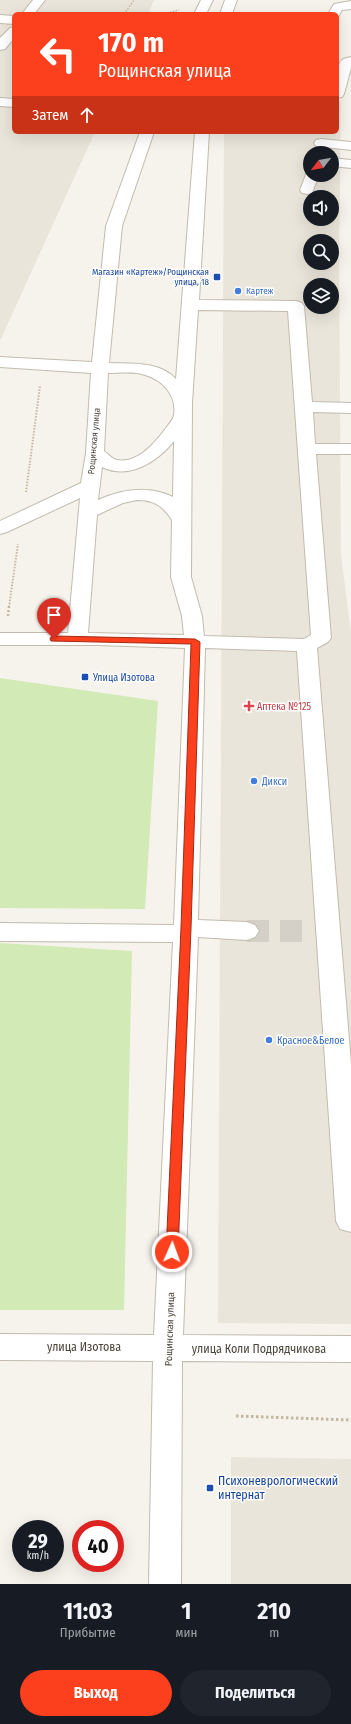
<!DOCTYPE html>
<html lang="ru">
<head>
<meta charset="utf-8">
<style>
  :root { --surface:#171b24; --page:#20242c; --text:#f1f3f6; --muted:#9ea1a6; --accent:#fc3f1d }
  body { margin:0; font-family:"Fira Sans Condensed",sans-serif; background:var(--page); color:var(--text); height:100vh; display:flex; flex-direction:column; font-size:15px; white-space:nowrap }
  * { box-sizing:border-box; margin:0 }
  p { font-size:13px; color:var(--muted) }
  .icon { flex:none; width:22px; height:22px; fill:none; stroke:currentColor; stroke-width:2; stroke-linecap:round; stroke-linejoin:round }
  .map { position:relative; height:1584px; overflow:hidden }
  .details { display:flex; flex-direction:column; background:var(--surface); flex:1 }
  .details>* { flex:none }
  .guide { position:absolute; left:12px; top:12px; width:327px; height:122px; border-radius:6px; box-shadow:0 4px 16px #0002; background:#fc3f1d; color:#fff; overflow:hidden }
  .needle { width:26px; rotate:239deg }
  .fabs { position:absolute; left:303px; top:146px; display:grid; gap:8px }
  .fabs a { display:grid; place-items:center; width:36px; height:36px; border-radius:50%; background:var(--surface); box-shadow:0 4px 16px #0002; font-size:20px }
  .speed { position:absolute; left:12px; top:1520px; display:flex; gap:8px; font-size:20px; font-weight:700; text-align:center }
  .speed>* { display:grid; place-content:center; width:52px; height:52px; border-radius:50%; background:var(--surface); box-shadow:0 4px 16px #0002; line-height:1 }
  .speed small { font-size:10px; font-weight:400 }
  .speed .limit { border:6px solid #d22; background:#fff; color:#111 }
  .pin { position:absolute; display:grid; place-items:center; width:34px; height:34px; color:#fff; margin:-41px -17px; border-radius:50% 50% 50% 0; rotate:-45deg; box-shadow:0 0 4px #0007 }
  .pin .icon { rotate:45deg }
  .me { position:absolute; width:44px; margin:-22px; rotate:2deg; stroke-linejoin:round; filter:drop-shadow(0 0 3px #0008) }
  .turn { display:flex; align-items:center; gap:14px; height:84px; padding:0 20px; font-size:18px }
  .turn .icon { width:52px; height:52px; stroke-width:2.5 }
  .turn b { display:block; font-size:28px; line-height:34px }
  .then { display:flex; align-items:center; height:38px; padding:0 20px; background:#0003; gap:8px; font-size:15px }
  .eta { display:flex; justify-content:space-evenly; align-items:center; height:68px; text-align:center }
  .eta b { font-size:24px; font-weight:700; line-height:28px }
  .button { display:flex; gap:8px; margin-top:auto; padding:8px 20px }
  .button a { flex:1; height:46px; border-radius:24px; background:var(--accent); color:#fff; font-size:16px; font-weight:700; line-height:46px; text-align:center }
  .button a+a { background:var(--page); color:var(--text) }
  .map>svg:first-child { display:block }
  .residential { fill:#eae5da; fill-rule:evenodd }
  .green { fill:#d2eab5 }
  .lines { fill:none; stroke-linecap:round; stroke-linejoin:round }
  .minor-tunnel { stroke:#d4d0c8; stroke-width:22; stroke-dasharray:22 11; stroke-linecap:butt }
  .minor-casing { stroke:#c2bbae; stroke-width:2 }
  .path-far3 { stroke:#c4b79f; stroke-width:1.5; stroke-dasharray:1.5 1.5; stroke-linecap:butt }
  .path-far2 { stroke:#c4b79f; stroke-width:2; stroke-dasharray:1.5 1.5; stroke-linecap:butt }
  .path-far1 { stroke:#c4b79f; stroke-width:2.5; stroke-dasharray:2 2; stroke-linecap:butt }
  .path { stroke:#c4b79f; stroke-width:3; stroke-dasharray:2.5 2.5; stroke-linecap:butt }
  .minor { fill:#fff; fill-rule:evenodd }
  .route { fill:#fc3f1d; stroke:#a42913 }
  .transit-dot { fill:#1a4fb4; stroke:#fff; stroke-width:1.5 }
  .shop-dot { fill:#3f7fe0; stroke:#fff; stroke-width:1.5 }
  .health-dot { fill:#e0444e; stroke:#fff; stroke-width:1.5 }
  .labels { text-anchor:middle; stroke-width:3; stroke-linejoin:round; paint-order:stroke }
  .far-transit-label { font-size:9px; fill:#164399; stroke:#fff; text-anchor:end }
  .far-shop-label { font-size:9px; fill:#366cbe; stroke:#fff; text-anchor:start }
  .far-street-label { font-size:9px; fill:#4b4439; stroke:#fff }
  .transit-label { font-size:10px; fill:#164399; stroke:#fff; text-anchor:start }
  .health-label { font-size:10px; fill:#be3a42; stroke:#fff; text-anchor:start }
  .shop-label { font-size:10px; fill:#366cbe; stroke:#fff; text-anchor:start }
  .street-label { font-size:10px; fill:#4b4439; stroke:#fff }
  .near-street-label { font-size:12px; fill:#4b4439; stroke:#fff }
  .near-transit-label { font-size:12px; fill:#164399; stroke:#fff; text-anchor:start }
</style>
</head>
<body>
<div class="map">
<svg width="351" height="1584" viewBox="0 0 351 1584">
  <rect width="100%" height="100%" fill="#f6f3ec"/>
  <path class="residential" d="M0,0H154L148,14H14V132H95L0,341Z
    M337,102H341L339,255L341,555L351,633V1324L218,1323L224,132H337ZM310,153H332V175H310ZM310,197H332V219H310ZM310,241H332V263H310ZM310,285H332V307H310Z
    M231,1457L351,1459V1584H231Z"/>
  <path class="green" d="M0,678L158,701L145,909L0,908Z
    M0,943L132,951L124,1310H0Z"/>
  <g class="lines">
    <path class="minor-tunnel" d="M247,931H309"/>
    <defs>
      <path id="minor" d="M33,0H45L34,14H22Z
        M201,0H213L206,14H194Z
        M225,0H237L232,14H220Z
        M351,1V9L342,10L338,17H337V14H328L334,4Z
        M0,15L14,16V24L0,23Z
        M14,27V38L5,49L0,50V38L10,28Z
        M351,57V68L344,94L342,97L337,98C337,90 335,65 342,60C344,58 348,58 351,57Z
        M0,98L14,99V107L0,106Z
        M140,132H154L122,226L109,363C132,364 159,361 176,379L195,132H209L199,300L296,301L302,303L304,306L312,402L351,403V413L313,412L315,444H351V454H316L331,638L328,642L317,648L351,1064V1232L340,1229L336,1221L297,651L205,648L198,920L247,922L255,925L259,931L255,937L247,940L198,937L183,1335L351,1336V1362L182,1361L181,1584H149L153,1361L0,1360V1334L154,1335L173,942L0,941V923L174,925L185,648L98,645H0V633H68L80,498L7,532L0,534V521L81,483L86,453L91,373L0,367V357L92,362L106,226ZM198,310L288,311L311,635L304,639L204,636L202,616L191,577L192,403ZM108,373C119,373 134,371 145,375C163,380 177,396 174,415C173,420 169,424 166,428C155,443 137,464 117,460C112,459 108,454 104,451ZM174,441L173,497C148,485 123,489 98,500L102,467C129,480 157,462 174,441ZM137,500C154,500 163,506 172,520L171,577L182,616L184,635L88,633L97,515L123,503Z
        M321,139L351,142V150L316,146L314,143L316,140Z
        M332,158L351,160V168L332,166Z
        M310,171V175H319L312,193L307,194L302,193L300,190L307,172Z"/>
    </defs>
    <use href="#minor" class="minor-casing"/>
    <path class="path-far3" d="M124,14L134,0
      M164,14L179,10"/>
    <path class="path-far2" d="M26,492L40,386
      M9,607L18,544"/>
    <path class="path-far1" d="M8,616L9,606"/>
    <path class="path" d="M236,1416L351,1420"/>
    <use href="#minor" class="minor"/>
  </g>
  <path class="route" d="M54,636L195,639L200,642L191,928L178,1252L176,1256L172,1257L168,1256L166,1252L181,928L191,644L51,641L50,639L51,637Z"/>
  <g class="transit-dot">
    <rect x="213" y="273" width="8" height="8" rx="2"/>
    <rect x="81" y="673" width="8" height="8" rx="2"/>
    <rect x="206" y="1484" width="8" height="8" rx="2"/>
  </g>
  <g class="shop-dot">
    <circle cx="238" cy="291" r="4"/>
    <circle cx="254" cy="781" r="4"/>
    <circle cx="269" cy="1040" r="4"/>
  </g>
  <path class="health-dot" d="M247 700h4v4h4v4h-4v4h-4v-4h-4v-4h4z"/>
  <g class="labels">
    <g class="far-transit-label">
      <text x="209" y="275">Магазин «Картеж»/Рощинская<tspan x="209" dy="10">улица, 18</tspan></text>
    </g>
    <g class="far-shop-label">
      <text x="246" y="294">Картеж</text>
    </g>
    <g class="far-street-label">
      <text transform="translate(94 441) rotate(-85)" y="3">Рощинская улица</text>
    </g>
    <g class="transit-label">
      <text x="93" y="681">Улица Изотова</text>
    </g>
    <g class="health-label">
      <text x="257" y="710">Аптека №125</text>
    </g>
    <g class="shop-label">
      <text x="262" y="785">Дикси</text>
      <text x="277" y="1044">Красное&amp;Белое</text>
    </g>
    <g class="street-label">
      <text transform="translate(169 1329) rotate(-88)" y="4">Рощинская улица</text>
    </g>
    <g class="near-street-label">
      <text x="84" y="1351">улица Изотова</text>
      <text x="259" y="1353">улица Коли Подрядчикова</text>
    </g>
    <g class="near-transit-label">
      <text x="218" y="1485">Психоневрологический<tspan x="218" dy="14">интернат</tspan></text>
    </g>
  </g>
</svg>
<div class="fabs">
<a><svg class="needle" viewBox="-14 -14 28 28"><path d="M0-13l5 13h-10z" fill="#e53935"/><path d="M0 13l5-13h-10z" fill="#9ea1a6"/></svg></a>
<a><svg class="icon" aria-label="sound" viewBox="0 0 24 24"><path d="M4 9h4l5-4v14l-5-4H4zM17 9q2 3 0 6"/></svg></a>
<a><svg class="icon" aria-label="search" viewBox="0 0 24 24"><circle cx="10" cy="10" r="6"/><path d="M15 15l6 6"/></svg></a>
<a><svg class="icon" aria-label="layers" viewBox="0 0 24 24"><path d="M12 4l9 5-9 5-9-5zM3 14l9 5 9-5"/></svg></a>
</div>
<div class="speed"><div>29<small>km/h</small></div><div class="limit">40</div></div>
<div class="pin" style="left:54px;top:639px;background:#d93025"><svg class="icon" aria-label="arrive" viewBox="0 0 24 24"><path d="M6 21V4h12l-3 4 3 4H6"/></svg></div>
<svg class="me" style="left:172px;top:1252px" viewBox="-20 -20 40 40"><circle r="17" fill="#fc3f1d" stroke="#fff" stroke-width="3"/><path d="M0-11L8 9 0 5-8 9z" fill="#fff"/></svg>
<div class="guide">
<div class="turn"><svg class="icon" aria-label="left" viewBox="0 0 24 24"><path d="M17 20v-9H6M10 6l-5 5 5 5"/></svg><div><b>170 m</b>Рощинская улица</div></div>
<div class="then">Затем<svg class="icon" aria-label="ahead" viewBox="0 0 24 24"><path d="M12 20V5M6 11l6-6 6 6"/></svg></div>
</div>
</div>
<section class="details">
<div class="eta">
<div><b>11:03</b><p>Прибытие</p></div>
<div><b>1</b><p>мин</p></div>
<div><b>210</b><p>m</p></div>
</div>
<div class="button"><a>Выход</a><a>Поделиться</a></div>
</section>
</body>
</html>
